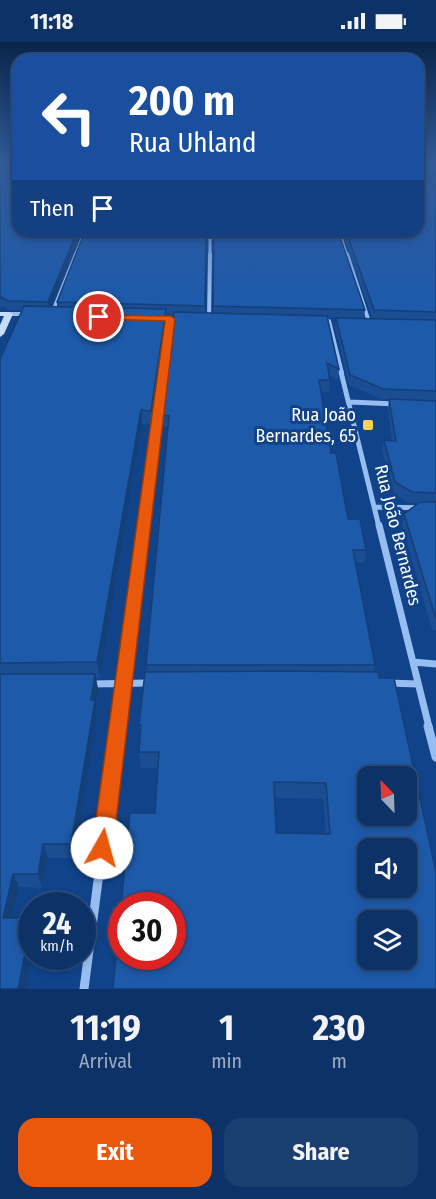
<!DOCTYPE html>
<html lang="en">
<head>
<meta charset="utf-8">
<style>
  :root { --surface:#0d3268; --page:#1b3e71; --text:#f1f3f6; --muted:#9aaac0; --line:#2d4d7c; --accent:#ea580c }
  body { margin:0; font-family:"Fira Sans Condensed",sans-serif; background:var(--page); color:var(--text); height:100vh; display:flex; flex-direction:column; font-size:22px; white-space:nowrap }
  * { box-sizing:border-box; margin:0 }
  p { font-size:20px; color:var(--muted) }
  .icon { flex:none; width:33px; height:33px; fill:none; stroke:currentColor; stroke-width:2; stroke-linecap:round; stroke-linejoin:round }
  .map { position:relative; height:947px; overflow:hidden }
  .panel { display:flex; flex-direction:column; background:var(--surface); flex:1 }
  .panel>* { flex:none }
  .top-card { position:absolute; left:12px; top:12px; width:412px; height:183px; border-radius:18px; box-shadow:0 3px 9px #0003,0 0 0 2px var(--line); background:#1a4fa0; color:#fff; overflow:hidden }
  .needle { width:39px; rotate:337deg }
  .tools { position:absolute; left:357px; top:724px; display:grid; gap:12px }
  .tools a { display:grid; place-items:center; width:60px; height:60px; border-radius:12px; background:var(--surface); box-shadow:0 3px 9px #0003,0 0 0 2px var(--line); font-size:30px }
  .speed { position:absolute; left:18px; top:850px; display:flex; gap:12px; font-size:30px; font-weight:700; text-align:center }
  .speed>* { display:grid; place-content:center; width:78px; height:78px; border-radius:50%; background:var(--surface); box-shadow:0 3px 9px #0003,0 0 0 2px var(--line); line-height:1 }
  .speed small { font-size:15px; font-weight:400 }
  .speed .limit { border:9px solid #d22; background:#fff; color:#111 }
  .pin { position:absolute; display:grid; place-items:center; width:51px; height:51px; color:#fff; margin:-26px; border:3px solid #fff; border-radius:50%; box-shadow:0 2px 6px #0007 }
  .me { position:absolute; width:66px; margin:-33px; rotate:7deg; stroke-linejoin:round; filter:drop-shadow(0 0 4px #0008) }
  .turn { display:flex; align-items:center; gap:21px; height:126px; padding:0 18px; font-size:27px }
  .turn .icon { width:78px; height:78px; stroke-width:2.5 }
  .turn b { display:block; font-size:42px; line-height:51px }
  .then { display:flex; align-items:center; height:57px; padding:0 18px; background:#0003; gap:12px; font-size:22px }
  .eta { display:flex; justify-content:space-evenly; align-items:center; height:102px; text-align:center }
  .eta b { font-size:36px; font-weight:700; line-height:42px }
  .action { display:flex; gap:12px; margin-top:auto; padding:12px 18px }
  .action a { flex:1; height:69px; border-radius:18px; background:var(--accent); color:#fff; font-size:24px; font-weight:700; line-height:69px; text-align:center }
  .action a+a { background:var(--page); color:var(--text) }
  .status { display:flex; justify-content:space-between; align-items:center; height:42px; padding:0 30px; background:var(--surface); direction:ltr }
  .status svg { height:16px; fill:currentColor }
  .map>svg:first-child { display:block }
  .lines { fill:none; stroke-linecap:round; stroke-linejoin:round }
  .street-far4 { stroke:#97bef1; stroke-width:3 }
  .street-far3 { stroke:#97bef1; stroke-width:4 }
  .street-far2 { stroke:#97bef1; stroke-width:5 }
  .street-far1 { stroke:#97bef1; stroke-width:7 }
  .street { stroke:#97bef1; stroke-width:9 }
  .secondary { fill:#c5dcfc; fill-rule:evenodd }
  .wall { fill:#1a4d92; fill-rule:evenodd }
  .shaded-wall { fill:#153f77 }
  .building { fill:#1e5aaa; stroke:#153f77; stroke-width:1.5; fill-rule:evenodd }
  .route { fill:#ea580c; stroke:#983908; stroke-width:1.5 }
  .poi-dot { fill:#ffd257; stroke:#11438a; stroke-width:2 }
  .labels { text-anchor:middle; stroke-width:6; stroke-linejoin:round; paint-order:stroke }
  .poi-label { font-size:18px; fill:#fff; stroke:#11438a; text-anchor:end }
  .street-label { font-size:18px; fill:#fff; stroke:#11438a }
</style>
</head>
<body>
<div class="status"><b>11:18</b><svg viewBox="0 0 49 12"><path d="M0 12V9h3v3zM5 12V6h3v6zM10 12V3h3v9zM15 12V0h3v12zM26 1h20v11H26zM47 4h2v5h-2z"/></svg></div>
<div class="map">
<svg width="436" height="947" viewBox="0 0 436 947">
  <rect width="100%" height="100%" fill="#11438a"/>
  <g class="lines">
    <path class="street-far4" d="M339,189L347,214
      M75,214L85,189
      M210,214V189"/>
    <path class="street-far3" d="M347,212L369,280
      M9,272H28
      M52,272L76,212
      M209,277L210,212
      M329,279L342,331
      M164,331L171,277"/>
    <path class="street-far2" d="M341,330L379,485
      M350,360L396,362
      M376,465L436,466
      M144,485L164,330"/>
    <path class="street-far1" d="M379,483L429,685
      M413,620L436,622
      M388,641L418,642
      M91,642L149,641
      M118,685L144,483"/>
    <path class="street" d="M428,684L436,715
      M84,947L118,684"/>
    <path class="secondary" d="M0,270H9L13,272L4,292L0,295V283L4,274H0Z"/>
  </g>
  <path class="wall" d="M0,123L18,189H81L51,265H57V260L206,189L205,271H213L214,189L365,268L364,276H372L342,189H418L434,146H436V588H432L402,483L404,472L419,461H409L393,450L382,408L384,398L392,399L388,367L389,357H381L349,343L335,285L336,276H328L339,327L338,338L330,334V338L329,350H321L331,411L348,477L366,508L364,521H355L375,623L373,630L379,636L436,830L155,771L158,726H141L139,710L140,695L139,683L147,630L146,623L168,385L162,384L161,373L174,272H166V280L152,383L142,382L100,636H96L98,647L96,663L97,673L75,816H48L42,846L19,845L12,876L32,915L26,947H0V317L22,268H10L2,264L0,267ZM275,756L323,757L326,792L276,791Z
    M421,123H436V144Z"/>
  <path class="shaded-wall" d="M77,189H81L49,269L48,260Z
    M166,267V280L152,383L151,369Z
    M141,368L142,382L100,636L97,620Z
    M95,632L98,647L96,663L97,673L75,816L71,802Z
    M43,802L48,816L42,846L38,832Z
    M13,832L19,845L9,888L3,876Z
    M32,876V915L26,947H18Z"/>
  <path class="building" d="M0,123H18V189H77L48,260L8,259L0,255Z
    M427,123H436V136Z
    M418,124L434,146H436V270L374,268L346,189H418Z
    M85,189H206L205,264L57,260Z
    M214,189H338L365,268L213,264Z
    M24,264L166,267L151,369L141,368L97,620L0,621V317Z
    M174,270L327,274L339,327L327,321L330,338H319L331,411H336L348,477H360L366,508H353L375,623H146L169,374L161,373Z
    M336,276L436,278V349L383,347L350,333Z
    M389,357L436,359V451L412,450L395,440L384,398L396,399Z
    M420,460H436V577L404,472Z
    M279,629L378,630L379,636H394L436,830V947H113L130,771H155L159,710H139L141,683H139L145,630ZM368,735H406V774H368ZM274,740L326,741L330,792L276,791ZM368,807H406V846H368ZM122,864H172V915H122ZM368,879H406V918H368Z
    M0,632H95L91,658H95L71,802H43L38,832H13L3,876H32L18,947H0Z"/>
  <linearGradient id="sky" x2="0" y2="1"><stop stop-color="#09254c"/><stop offset="0.48" stop-color="#325b98"/><stop offset="1" stop-color="#325b98" stop-opacity="0"/></linearGradient>
  <rect width="436" height="256" fill="url(#sky)"/>
  <path class="route" d="M96,273L171,274L175,277L113,806L109,813L102,816L95,813L92,806L165,279L99,277L95,275Z"/>
  <rect class="poi-dot" x="362" y="377" width="12" height="12" rx="3"/>
  <g class="labels">
    <g class="poi-label">
      <text x="356" y="379">Rua João<tspan x="356" dy="21">Bernardes, 65</tspan></text>
    </g>
    <g class="street-label">
      <text transform="translate(398 493) rotate(76)" y="6">Rua João Bernardes</text>
    </g>
  </g>
</svg>
<div class="tools">
<a><svg class="needle" viewBox="-14 -14 28 28"><path d="M0-13l5 13h-10z" fill="#e53935"/><path d="M0 13l5-13h-10z" fill="#9aaac0"/></svg></a>
<a><svg class="icon" aria-label="sound" viewBox="0 0 24 24"><path d="M4 9h4l5-4v14l-5-4H4zM17 9q2 3 0 6"/></svg></a>
<a><svg class="icon" aria-label="layers" viewBox="0 0 24 24"><path d="M12 4l9 5-9 5-9-5zM3 14l9 5 9-5"/></svg></a>
</div>
<div class="speed"><div>24<small>km/h</small></div><div class="limit">30</div></div>
<div class="pin" style="left:99px;top:275px;background:#d93025"><svg class="icon" aria-label="arrive" viewBox="0 0 24 24"><path d="M6 21V4h12l-3 4 3 4H6"/></svg></div>
<svg class="me" style="left:102px;top:806px" viewBox="-20 -20 40 40"><circle r="19" fill="#fff"/><path d="M0-13L10 11 0 6-10 11z" fill="#ea580c"/></svg>
<div class="top-card">
<div class="turn"><svg class="icon" aria-label="left" viewBox="0 0 24 24"><path d="M17 20v-9H6M10 6l-5 5 5 5"/></svg><div><b>200 m</b>Rua Uhland</div></div>
<div class="then">Then<svg class="icon" aria-label="arrive" viewBox="0 0 24 24"><path d="M6 21V4h12l-3 4 3 4H6"/></svg></div>
</div>
</div>
<section class="panel">
<div class="eta">
<div><b>11:19</b><p>Arrival</p></div>
<div><b>1</b><p>min</p></div>
<div><b>230</b><p>m</p></div>
</div>
<div class="action"><a>Exit</a><a>Share</a></div>
</section>
</body>
</html>
